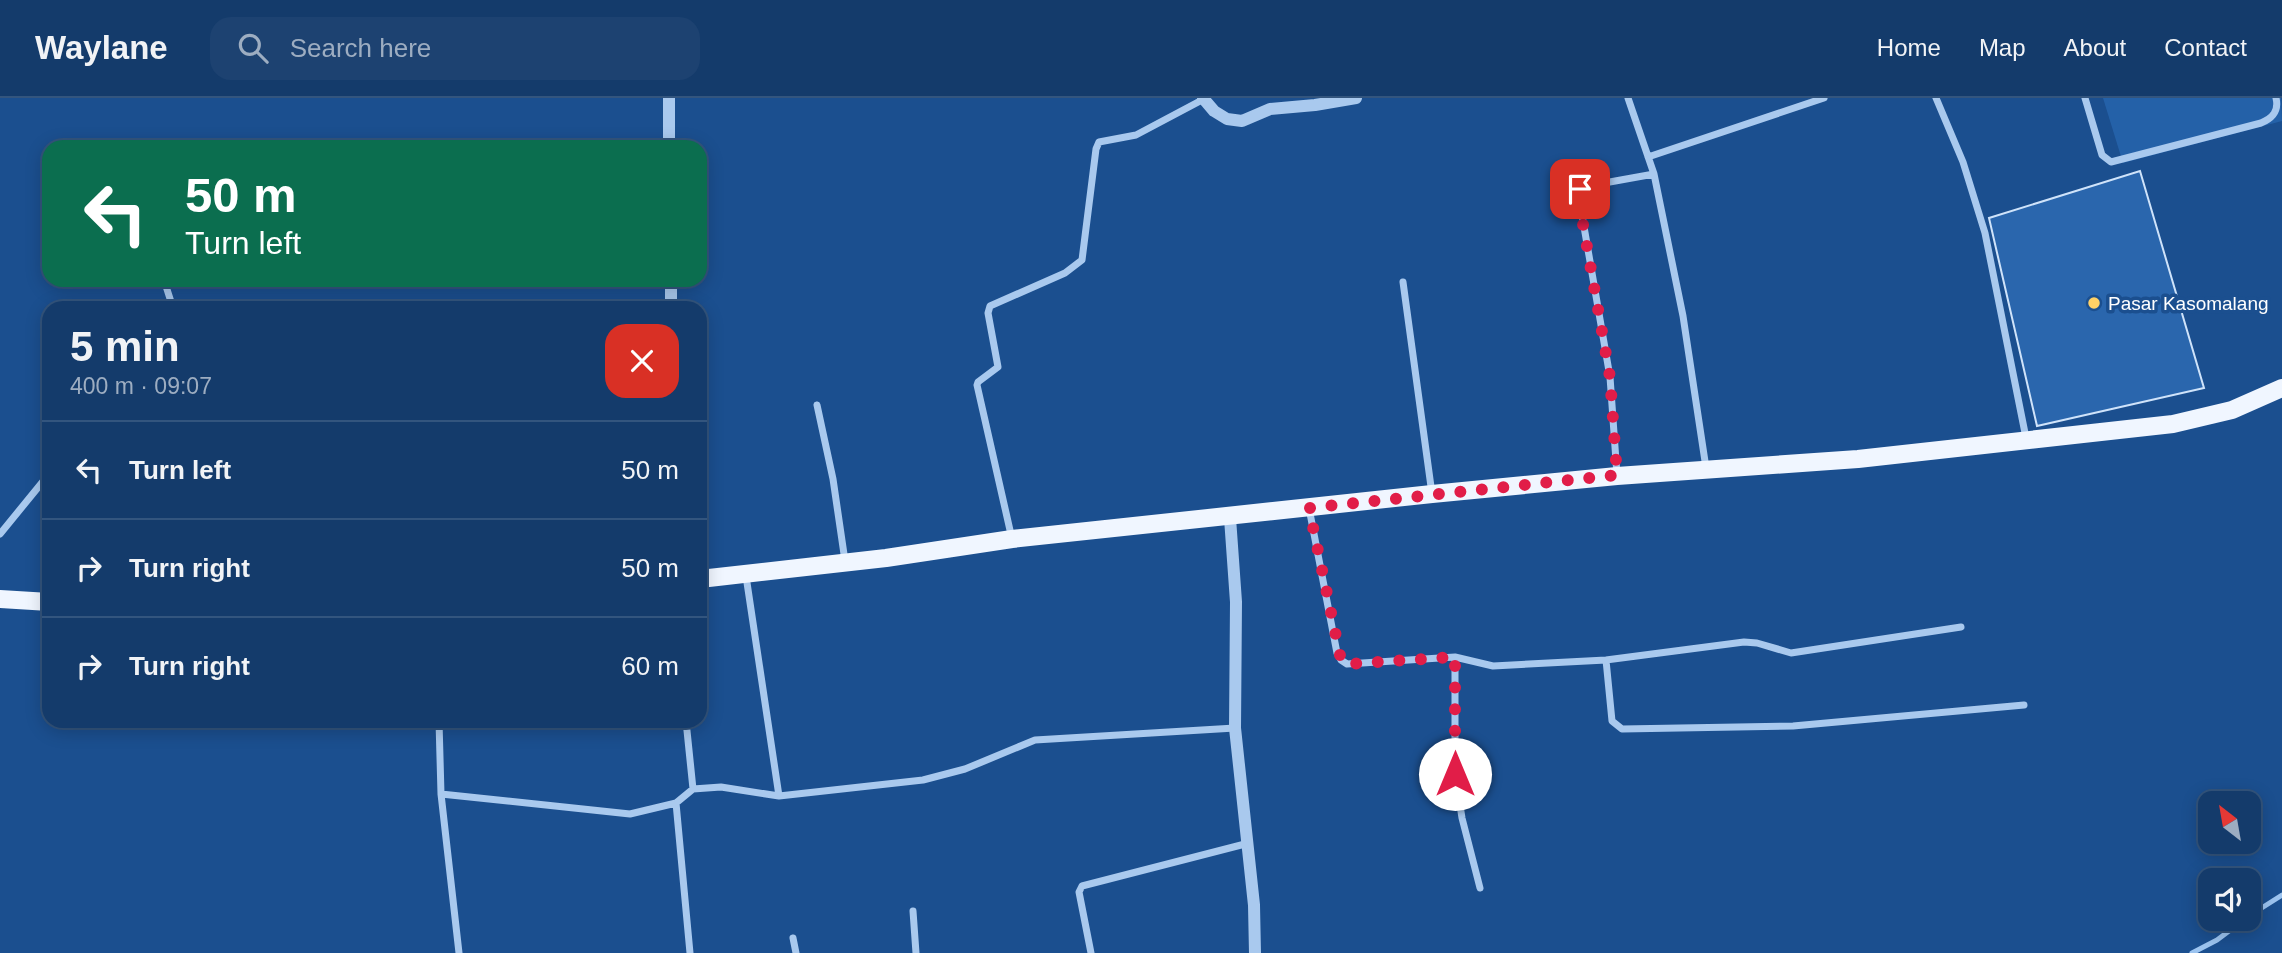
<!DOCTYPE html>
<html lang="en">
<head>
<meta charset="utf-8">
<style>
  :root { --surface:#143b6b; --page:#1d4271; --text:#f1f3f6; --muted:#9dadc1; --line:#33557e }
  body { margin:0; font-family:Arial,sans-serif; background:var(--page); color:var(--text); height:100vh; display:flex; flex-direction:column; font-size:26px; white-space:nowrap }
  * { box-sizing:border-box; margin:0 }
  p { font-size:23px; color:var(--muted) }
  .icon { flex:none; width:38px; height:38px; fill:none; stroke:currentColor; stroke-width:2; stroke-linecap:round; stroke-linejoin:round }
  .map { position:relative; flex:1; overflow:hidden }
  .sheet { position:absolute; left:42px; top:203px; width:665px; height:427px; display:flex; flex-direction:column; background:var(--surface); border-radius:21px; box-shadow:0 4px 18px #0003,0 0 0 2px var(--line) }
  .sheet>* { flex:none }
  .top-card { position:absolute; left:42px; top:42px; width:665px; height:147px; border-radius:21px; box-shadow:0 4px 18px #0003,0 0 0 2px var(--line); background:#0b6e4f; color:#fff; overflow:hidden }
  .needle { width:46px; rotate:329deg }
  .controls { position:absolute; left:2198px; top:693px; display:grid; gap:14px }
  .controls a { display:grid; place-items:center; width:63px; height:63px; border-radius:14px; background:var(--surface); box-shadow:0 4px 18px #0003,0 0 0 2px var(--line); font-size:35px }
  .pin { position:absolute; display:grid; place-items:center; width:60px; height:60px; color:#fff; margin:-30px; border-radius:14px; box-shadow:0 4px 10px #0006 }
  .me { position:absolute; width:77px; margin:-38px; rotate:0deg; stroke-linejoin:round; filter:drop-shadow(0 0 5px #0008) }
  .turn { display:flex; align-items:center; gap:24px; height:147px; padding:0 28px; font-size:32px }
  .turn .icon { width:91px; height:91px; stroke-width:2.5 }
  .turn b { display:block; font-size:49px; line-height:60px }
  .round { display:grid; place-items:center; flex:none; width:74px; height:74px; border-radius:21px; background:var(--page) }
  .summary { display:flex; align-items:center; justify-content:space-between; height:119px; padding:0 28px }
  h1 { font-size:42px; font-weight:600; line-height:52px }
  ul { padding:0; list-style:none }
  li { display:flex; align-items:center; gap:21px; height:98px; padding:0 28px; border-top:2px solid var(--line) }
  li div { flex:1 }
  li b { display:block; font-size:26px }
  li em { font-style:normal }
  header { display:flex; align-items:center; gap:42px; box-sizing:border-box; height:98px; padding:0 35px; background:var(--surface); border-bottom:2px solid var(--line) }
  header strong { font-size:33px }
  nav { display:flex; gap:38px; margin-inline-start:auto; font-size:24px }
  .search { width:490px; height:63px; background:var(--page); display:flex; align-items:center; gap:18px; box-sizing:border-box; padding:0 24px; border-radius:21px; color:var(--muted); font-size:26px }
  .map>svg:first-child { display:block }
  .green { fill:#2461a8 }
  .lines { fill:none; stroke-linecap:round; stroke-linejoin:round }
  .stream { stroke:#9cc4f0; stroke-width:5 }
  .building { fill:#2a66ad; stroke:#cfe3fa; stroke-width:2 }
  .minor { stroke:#a9c9ee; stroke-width:7 }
  .tertiary { stroke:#a9c9ee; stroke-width:12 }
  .primary { stroke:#f0f6ff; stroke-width:18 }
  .route { stroke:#e11d48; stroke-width:12; stroke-dasharray:0 21.6 }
  .poi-dot { fill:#ffd166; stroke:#1b4f8f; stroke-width:2.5 }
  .labels { text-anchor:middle; stroke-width:7; stroke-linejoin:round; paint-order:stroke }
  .poi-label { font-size:19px; fill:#fff; stroke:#1b4f8f; text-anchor:start }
</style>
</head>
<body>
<header>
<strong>Waylane</strong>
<div class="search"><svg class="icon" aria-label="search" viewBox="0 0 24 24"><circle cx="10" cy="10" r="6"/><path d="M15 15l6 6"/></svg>Search here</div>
<nav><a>Home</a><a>Map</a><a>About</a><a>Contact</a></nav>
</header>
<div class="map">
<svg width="2282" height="855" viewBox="0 0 2282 855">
  <rect width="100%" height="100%" fill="#1b4f8f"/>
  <path class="green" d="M2103,0H2281L2282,23L2123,65Z"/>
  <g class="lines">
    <path class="stream" d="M2249,818L2282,797
      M2192,855L2217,842L2245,821"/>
  </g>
  <path class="building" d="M2140,73L2204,290L2037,328L1989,120Z"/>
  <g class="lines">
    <path class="minor" d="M1628,0L1654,76L1683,218L1706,370
      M1936,0L1963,64L1985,135L2026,340
      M2085,0L2102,57L2111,64L2261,25C2273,20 2279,13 2276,0
      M1648,59L1824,0
      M164,182L173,210
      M1403,184L1432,396
      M817,307L833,381L845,463
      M1617,377L1610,279L1578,94L1582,89L1654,76
      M1309,410L1337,555L1341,562L1347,566L1455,559L1493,568L1606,562L1744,544L1757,545L1791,555L1961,529
      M0,436L49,376
      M1012,441L977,287L978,284L998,269L988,215L990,208L1065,175L1082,162L1096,51L1099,44L1136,37L1204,1
      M746,478L779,698
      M1455,559V675L1462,720L1480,790
      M1606,562L1612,623L1622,631L1793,628L2024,607
      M439,623L441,696L459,855
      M686,623L693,691
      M441,696L630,716L676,705L693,691L721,689L779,698L923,682L965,671L1035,642L1235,630
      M676,705L690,855
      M913,813L916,855
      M793,840L796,855
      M1091,855L1079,794L1082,788L1245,746"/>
    <path class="tertiary" d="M669,0V49
      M1203,0L1214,13L1227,21L1242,23L1270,11L1315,7L1356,0
      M671,182V210
      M1230,420L1236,504L1235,630L1254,807L1255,855"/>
    <path class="primary" d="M700,481L886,460L1012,441L1432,396L1617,378L1858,361L2173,326L2232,312L2282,290
      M0,501L49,504"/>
  </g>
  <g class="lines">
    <path class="route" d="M1455,676V559L1347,566L1341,562L1309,410L1617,377L1610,279L1578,98L1580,91"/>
  </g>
  <circle class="poi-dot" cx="2094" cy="205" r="7"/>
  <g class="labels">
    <g class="poi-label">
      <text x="2108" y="212">Pasar Kasomalang</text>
    </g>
  </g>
</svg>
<div class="controls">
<a><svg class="needle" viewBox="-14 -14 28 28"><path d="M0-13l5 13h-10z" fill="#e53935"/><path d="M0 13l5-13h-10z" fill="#9dadc1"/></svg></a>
<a><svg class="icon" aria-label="sound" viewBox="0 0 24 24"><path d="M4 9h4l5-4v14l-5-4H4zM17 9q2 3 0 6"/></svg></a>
</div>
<div class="pin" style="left:1580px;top:91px;background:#d93025"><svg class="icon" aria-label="arrive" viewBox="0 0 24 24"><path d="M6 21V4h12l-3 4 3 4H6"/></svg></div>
<svg class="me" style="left:1455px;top:676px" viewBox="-20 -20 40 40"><circle r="19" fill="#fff"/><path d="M0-13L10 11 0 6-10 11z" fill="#e11d48"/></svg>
<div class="top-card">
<div class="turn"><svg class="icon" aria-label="left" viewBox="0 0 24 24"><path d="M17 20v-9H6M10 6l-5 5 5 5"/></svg><div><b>50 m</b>Turn left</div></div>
</div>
<section class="sheet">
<div class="summary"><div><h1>5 min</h1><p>400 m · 09:07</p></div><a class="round" style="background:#d93025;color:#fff"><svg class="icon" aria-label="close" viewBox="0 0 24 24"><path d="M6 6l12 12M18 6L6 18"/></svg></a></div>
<ul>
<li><svg class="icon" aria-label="left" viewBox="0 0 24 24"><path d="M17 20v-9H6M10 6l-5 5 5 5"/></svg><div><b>Turn left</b></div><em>50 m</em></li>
<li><svg class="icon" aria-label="right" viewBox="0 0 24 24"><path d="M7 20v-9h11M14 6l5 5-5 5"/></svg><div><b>Turn right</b></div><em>50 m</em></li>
<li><svg class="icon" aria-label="right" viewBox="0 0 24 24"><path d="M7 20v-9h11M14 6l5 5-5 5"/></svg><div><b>Turn right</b></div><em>60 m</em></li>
</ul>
</section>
</div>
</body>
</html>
